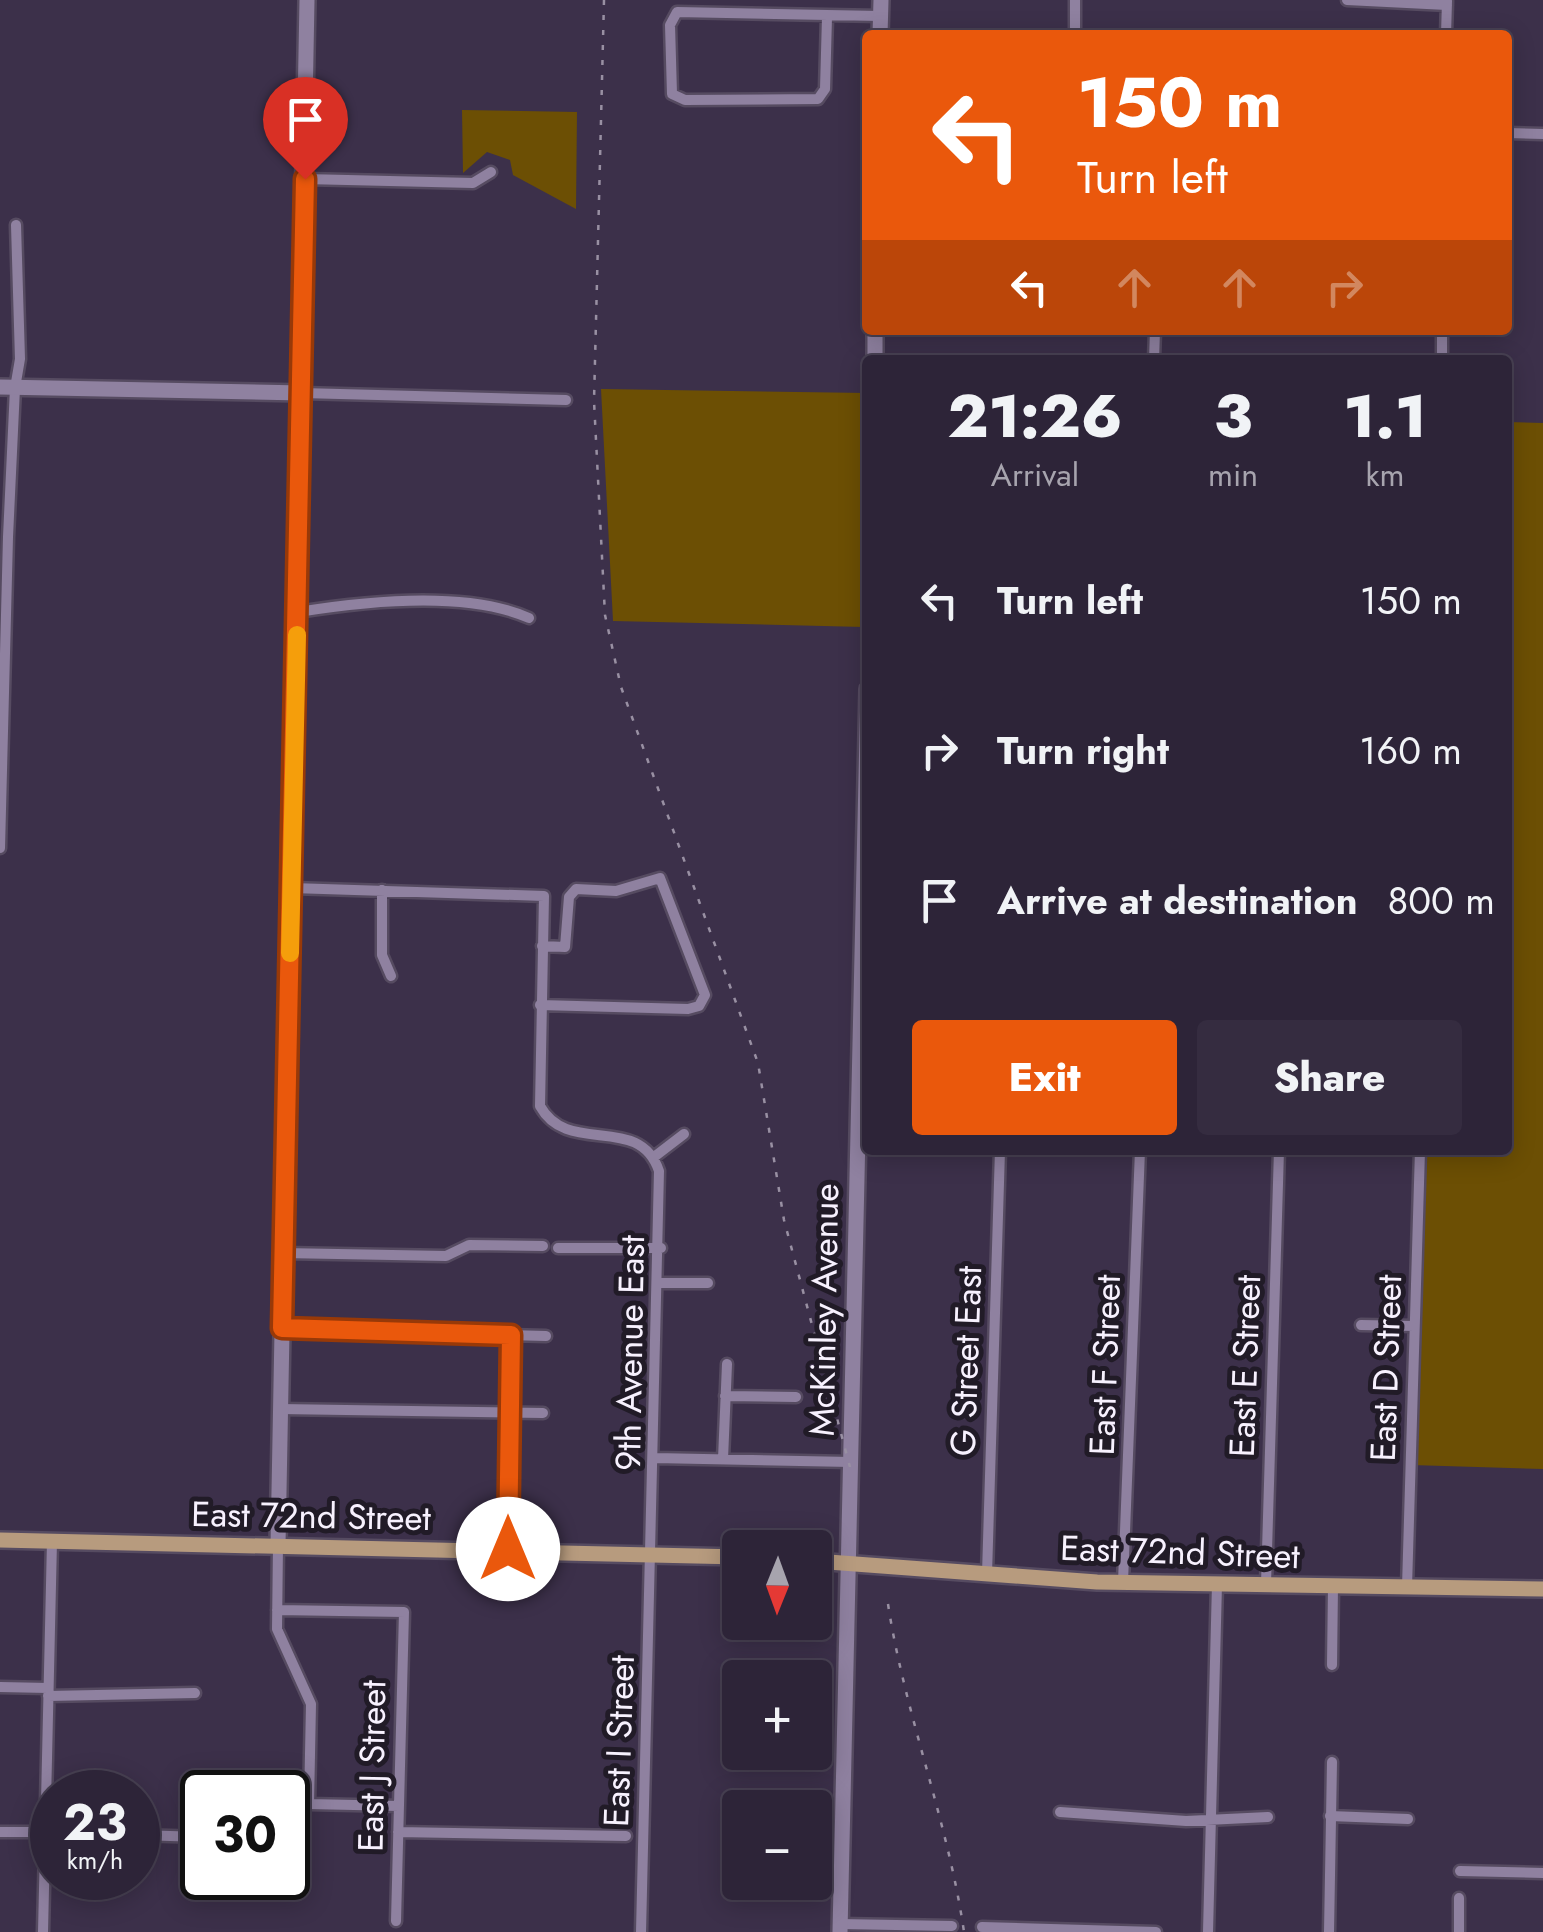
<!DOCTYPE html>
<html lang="en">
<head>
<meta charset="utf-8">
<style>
  :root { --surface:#2d2438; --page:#352c40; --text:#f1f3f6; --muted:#a7a4ae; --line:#484153; --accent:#ea580c }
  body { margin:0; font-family:Jost,sans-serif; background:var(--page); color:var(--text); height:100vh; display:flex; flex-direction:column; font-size:38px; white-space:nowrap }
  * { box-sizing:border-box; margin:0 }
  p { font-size:32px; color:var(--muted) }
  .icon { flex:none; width:55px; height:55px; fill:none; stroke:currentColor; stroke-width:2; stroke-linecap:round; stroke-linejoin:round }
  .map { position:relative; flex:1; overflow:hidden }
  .drawer { position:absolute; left:862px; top:355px; width:650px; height:800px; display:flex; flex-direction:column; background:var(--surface); border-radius:10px; box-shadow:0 5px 25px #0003,0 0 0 2px var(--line) }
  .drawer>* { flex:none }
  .top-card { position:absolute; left:862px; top:30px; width:650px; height:305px; border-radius:10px; box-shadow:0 5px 25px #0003,0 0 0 2px var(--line); background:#ea580c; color:#fff; overflow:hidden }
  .needle { width:65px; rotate:181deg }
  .buttons { position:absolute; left:722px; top:1530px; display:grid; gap:20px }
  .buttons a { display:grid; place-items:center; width:110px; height:110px; border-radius:10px; background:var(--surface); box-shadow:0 5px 25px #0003,0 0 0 2px var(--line); font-size:50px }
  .speed { position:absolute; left:30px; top:1770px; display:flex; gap:20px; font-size:50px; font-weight:700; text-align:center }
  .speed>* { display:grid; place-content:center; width:130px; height:130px; border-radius:50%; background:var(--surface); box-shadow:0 5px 25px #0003,0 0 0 2px var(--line); line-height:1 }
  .speed small { font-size:25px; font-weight:400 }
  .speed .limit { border:5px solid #111; border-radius:15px; background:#fff; color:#111 }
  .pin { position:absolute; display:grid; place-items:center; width:85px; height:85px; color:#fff; margin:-102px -42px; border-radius:50% 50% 50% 0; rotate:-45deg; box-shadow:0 0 10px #0007 }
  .pin .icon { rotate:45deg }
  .me { position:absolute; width:110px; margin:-55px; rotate:0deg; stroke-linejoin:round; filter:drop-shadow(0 0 8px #0008) }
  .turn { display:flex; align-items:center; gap:35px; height:210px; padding:0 50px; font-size:45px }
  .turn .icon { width:130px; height:130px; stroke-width:2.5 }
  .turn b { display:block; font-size:70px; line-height:85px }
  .lanes { display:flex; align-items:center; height:95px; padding:0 50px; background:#0003; justify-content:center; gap:50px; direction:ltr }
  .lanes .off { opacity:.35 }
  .eta { display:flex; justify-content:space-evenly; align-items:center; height:170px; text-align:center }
  .eta b { font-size:60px; font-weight:800; line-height:70px }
  .primary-button { display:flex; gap:20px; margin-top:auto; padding:20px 50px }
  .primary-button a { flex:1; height:115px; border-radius:10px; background:var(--accent); color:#fff; font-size:40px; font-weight:800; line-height:115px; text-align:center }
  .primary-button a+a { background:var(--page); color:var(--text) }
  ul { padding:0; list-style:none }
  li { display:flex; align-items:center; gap:30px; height:150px; padding:0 50px }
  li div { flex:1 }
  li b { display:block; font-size:38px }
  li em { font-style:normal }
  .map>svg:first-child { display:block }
  .green { fill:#6c4f04 }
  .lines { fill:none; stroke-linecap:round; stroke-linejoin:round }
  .street-casing { stroke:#564b61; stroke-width:15 }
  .secondary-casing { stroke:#564b61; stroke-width:20 }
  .primary-casing { stroke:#564b61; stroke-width:20 }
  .street { stroke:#8f81a0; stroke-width:10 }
  .secondary { stroke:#8f81a0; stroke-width:15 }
  .primary { stroke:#b79b7e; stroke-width:15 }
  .rail { stroke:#9990a3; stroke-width:2.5; stroke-dasharray:5 10; stroke-linecap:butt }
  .route-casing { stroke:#983908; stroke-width:25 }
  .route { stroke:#ea580c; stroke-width:18 }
  .slow { stroke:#f59e0b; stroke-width:18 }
  .labels { text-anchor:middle; stroke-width:10; stroke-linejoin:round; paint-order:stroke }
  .street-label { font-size:35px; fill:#f7f1fe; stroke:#211b27 }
</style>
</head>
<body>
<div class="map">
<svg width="1543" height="1932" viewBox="0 0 1543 1932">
  <rect width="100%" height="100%" fill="#3c304a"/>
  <path class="green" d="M462,110L577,112L576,209L513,175L510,160L487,152L463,173Z
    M601,389L867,393L864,627L613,621Z
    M1508,422L1543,423V1469L1411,1465L1420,1150H1508Z"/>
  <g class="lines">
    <defs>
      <path id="street" d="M1347,0L1447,5
        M827,17L825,89L818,99L685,100L672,94L670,25L677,12L880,16
        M1075,35V0
        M1446,35L1447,1
        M1508,133L1543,134
        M305,179L473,183L491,172
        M1154,360L1155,330
        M1442,360V330
        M302,393L566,400
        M298,612C366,601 466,590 529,618
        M0,848L8,537L15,388L20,359L16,225
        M292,888L544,896L540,1106C568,1157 639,1112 659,1171L641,1932
        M382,890V955L391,976
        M540,1005L688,1009L699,1006L705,995L660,878L616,891L576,889L569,897L565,947L542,946
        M654,1157L684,1134
        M558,1248H661
        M283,1253L446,1256L469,1245L543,1246
        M660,1283H708
        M1361,1325L1414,1326
        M281,1329L546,1336
        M725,1396L796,1397
        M280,1409L543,1413
        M655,1458L851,1462
        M723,1459L727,1364
        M278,1545L277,1629L311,1704L309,1804L399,1806
        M509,1549L511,1335
        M987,1574L1000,1150
        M1123,1582L1140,1150
        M1266,1584L1279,1150
        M1407,1587L1420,1150
        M277,1610L404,1612L396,1921
        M1332,1665L1333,1586
        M0,1687L48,1688
        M48,1696L195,1693
        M1060,1812L1186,1821L1268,1817
        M1330,1816L1408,1819
        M0,1832H52
        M398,1832L626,1836
        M138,1835L202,1837
        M1460,1871L1543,1873
        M840,1924L952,1926
        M982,1927L1156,1932
        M43,1932L52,1541
        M1208,1932L1217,1584
        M1329,1932L1332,1762
        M1459,1932V1898"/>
      <path id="secondary" d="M880,35L881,0
        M875,360V330
        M0,387L302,393
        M278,1545L307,0
        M840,1932L868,689"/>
      <path id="primary" d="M0,1540L740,1557
        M815,1561L1097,1582L1543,1589"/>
    </defs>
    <use href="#street" class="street-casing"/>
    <use href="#secondary" class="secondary-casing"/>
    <use href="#primary" class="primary-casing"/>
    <use href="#street" class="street"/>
    <use href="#secondary" class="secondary"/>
    <use href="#primary" class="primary"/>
    <path class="rail" d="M604,0L594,401L605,615L621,687L758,1063L784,1220L850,1467
      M888,1604C905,1715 948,1821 964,1932"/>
  </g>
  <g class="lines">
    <defs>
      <path id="route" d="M305,179L282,1328L511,1335L508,1549"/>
    </defs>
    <use href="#route" class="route-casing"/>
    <use href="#route" class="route"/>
    <path class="slow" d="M290,953L297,635"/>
  </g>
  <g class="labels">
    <g class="street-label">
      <text transform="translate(824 1310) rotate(-89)" y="12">McKinley Avenue</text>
      <text transform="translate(630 1353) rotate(-89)" y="12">9th Avenue East</text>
      <text transform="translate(966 1361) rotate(-88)" y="12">G Street East</text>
      <text transform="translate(1105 1365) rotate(-88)" y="12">East F Street</text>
      <text transform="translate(1245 1366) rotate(-88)" y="12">East E Street</text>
      <text transform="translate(1386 1368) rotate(-88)" y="12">East D Street</text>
      <text transform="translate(311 1516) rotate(1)" y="12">East 72nd Street</text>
      <text transform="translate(1180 1552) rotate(2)" y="12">East 72nd Street</text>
      <text transform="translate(619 1741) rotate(-88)" y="12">East I Street</text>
      <text transform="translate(372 1766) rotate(-89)" y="12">East J Street</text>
    </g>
  </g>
</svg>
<div class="buttons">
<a><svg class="needle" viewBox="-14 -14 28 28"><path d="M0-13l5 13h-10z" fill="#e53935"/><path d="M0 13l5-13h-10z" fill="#a7a4ae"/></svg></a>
<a>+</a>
<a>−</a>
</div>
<div class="speed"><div>23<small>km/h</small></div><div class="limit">30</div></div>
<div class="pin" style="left:305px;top:179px;background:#d93025"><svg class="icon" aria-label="arrive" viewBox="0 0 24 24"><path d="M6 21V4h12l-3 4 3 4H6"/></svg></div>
<svg class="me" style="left:508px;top:1549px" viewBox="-20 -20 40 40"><circle r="19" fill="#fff"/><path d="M0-13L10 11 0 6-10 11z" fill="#ea580c"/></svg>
<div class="top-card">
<div class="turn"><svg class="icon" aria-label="left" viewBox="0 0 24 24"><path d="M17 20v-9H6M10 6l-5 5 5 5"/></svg><div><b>150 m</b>Turn left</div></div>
<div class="lanes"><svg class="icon" aria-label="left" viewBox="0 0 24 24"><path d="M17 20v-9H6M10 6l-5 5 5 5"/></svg><svg class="icon off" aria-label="ahead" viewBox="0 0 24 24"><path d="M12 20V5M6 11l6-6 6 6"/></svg><svg class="icon off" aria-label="ahead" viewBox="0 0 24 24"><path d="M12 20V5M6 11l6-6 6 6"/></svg><svg class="icon off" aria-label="right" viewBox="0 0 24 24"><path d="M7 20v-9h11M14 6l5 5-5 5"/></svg></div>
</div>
<section class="drawer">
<div class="eta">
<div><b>21:26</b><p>Arrival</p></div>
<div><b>3</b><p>min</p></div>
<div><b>1.1</b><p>km</p></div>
</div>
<ul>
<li><svg class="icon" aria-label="left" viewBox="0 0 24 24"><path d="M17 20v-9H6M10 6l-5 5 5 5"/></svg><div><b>Turn left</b></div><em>150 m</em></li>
<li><svg class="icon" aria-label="right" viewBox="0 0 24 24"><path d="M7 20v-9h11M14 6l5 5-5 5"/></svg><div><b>Turn right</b></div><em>160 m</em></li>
<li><svg class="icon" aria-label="arrive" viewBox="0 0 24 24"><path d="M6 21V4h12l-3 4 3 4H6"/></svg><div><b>Arrive at destination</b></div><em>800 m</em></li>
</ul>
<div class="primary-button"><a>Exit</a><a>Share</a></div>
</section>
</div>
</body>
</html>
